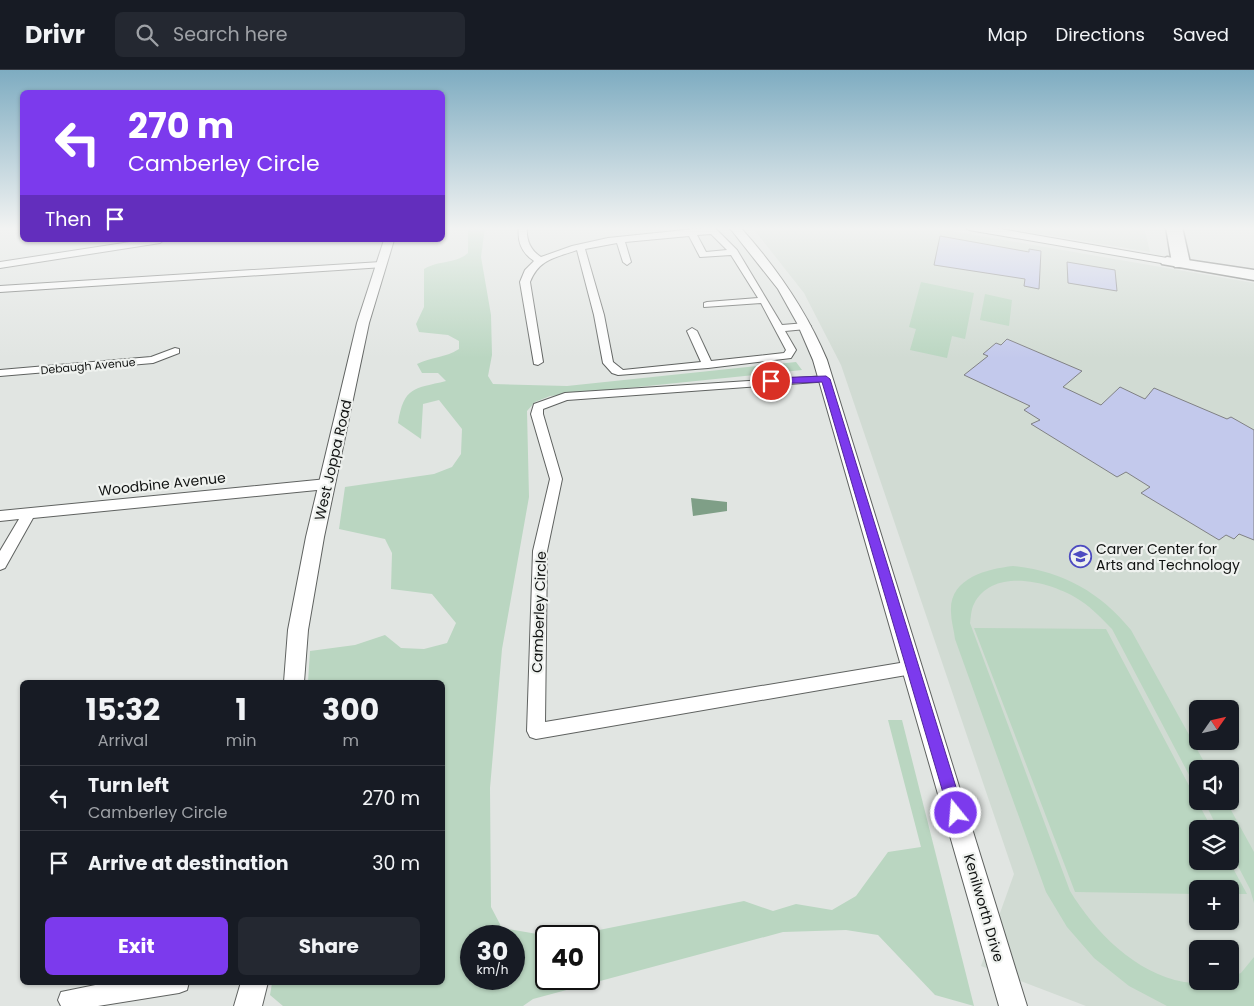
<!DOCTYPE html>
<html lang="en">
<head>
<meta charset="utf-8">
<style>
  :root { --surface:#171b24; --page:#242831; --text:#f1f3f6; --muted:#9ea1a6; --line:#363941; --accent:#7c3aed }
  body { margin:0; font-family:Poppins,sans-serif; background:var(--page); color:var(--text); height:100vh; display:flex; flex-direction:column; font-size:19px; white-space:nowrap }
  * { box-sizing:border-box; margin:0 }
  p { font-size:16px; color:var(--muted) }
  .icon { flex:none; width:28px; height:28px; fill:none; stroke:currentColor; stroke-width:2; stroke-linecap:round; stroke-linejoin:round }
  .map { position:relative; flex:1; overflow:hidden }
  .side { position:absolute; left:20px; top:610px; width:425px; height:305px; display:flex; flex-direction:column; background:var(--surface); border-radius:8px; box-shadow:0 1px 4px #0004 }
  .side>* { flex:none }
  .banner { position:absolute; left:20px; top:20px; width:425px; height:152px; border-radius:8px; box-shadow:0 1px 4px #0004; background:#7c3aed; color:#fff; overflow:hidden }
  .needle { width:32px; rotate:56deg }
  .tools { position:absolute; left:1189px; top:630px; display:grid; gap:10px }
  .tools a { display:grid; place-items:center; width:50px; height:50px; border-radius:8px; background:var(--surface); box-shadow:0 1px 4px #0004; font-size:25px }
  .speed { position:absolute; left:460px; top:855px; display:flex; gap:10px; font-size:25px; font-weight:700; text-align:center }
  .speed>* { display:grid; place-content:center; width:65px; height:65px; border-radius:50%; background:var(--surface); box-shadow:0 1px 4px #0004; line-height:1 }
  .speed small { font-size:12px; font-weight:400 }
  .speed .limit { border:2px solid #111; border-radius:8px; background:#fff; color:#111 }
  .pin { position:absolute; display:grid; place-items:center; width:42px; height:42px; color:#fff; margin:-21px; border:2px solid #fff; border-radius:50%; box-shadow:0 1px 5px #0007 }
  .me { position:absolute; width:55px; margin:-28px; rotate:343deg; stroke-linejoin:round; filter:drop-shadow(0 0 4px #0008) }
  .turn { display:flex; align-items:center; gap:18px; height:105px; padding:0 25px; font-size:22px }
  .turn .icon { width:65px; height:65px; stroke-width:2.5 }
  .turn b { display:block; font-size:35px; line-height:42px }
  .then { display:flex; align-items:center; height:48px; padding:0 25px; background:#0003; gap:10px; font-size:19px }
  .eta { display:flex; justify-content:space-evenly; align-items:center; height:85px; text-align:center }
  .eta b { font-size:30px; font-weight:700; line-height:35px }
  .primary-button { display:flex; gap:10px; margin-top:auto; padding:10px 25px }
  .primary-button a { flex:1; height:58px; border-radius:8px; background:var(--accent); color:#fff; font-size:20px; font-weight:700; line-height:58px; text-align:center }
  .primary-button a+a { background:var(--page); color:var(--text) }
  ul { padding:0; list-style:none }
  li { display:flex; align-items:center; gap:15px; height:65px; padding:0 25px; border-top:1px solid var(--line) }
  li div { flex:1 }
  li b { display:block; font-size:19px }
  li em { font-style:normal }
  header { display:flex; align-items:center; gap:30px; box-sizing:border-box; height:70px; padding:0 25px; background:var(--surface); border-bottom:1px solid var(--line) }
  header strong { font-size:24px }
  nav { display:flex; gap:28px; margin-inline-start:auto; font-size:18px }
  .search { width:350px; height:45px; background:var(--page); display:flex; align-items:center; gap:12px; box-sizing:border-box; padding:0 18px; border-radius:8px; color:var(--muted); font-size:19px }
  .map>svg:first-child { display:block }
  .built { fill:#d1dbd3; fill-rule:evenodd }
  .green { fill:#bad6c1; fill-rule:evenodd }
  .water { fill:#7f9f87 }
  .building { fill:#c3c9ec; stroke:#808184 }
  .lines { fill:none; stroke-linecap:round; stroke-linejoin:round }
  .minor-casing { stroke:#5f6260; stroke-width:2 }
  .tertiary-casing { stroke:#5f6260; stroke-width:2 }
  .primary-casing { stroke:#5f6260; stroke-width:3 }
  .motorway-casing { stroke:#5f6260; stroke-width:3 }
  .minor { fill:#fff; fill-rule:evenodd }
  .tertiary { fill:#fff; fill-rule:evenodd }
  .primary { fill:#fff; fill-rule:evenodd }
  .motorway { fill:#fff; fill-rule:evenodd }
  .route { fill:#7c3aed; stroke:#51269a }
  .labels { text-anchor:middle; stroke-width:4.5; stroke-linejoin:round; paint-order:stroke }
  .far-street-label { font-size:11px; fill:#101211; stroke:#eff2ef }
  .street-label { font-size:14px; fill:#101211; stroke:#eff2ef }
  .poi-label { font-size:14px; fill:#101211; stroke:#eff2ef; text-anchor:start }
</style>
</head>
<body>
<header>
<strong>Drivr</strong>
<div class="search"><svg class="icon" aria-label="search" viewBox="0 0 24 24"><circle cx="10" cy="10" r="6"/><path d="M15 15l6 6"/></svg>Search here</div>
<nav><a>Map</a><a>Directions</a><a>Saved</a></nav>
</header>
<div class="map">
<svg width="1254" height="936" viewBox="0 0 1254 936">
  <rect width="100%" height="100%" fill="#e1e5e2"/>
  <path class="built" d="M752,157H928L1254,213V936H1086L981,896L1014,804L841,295L804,223ZM1198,639H1230V671H1198ZM1198,699H1230V731H1198ZM1198,759H1230V791H1198ZM1198,819H1230V851H1198ZM1198,879H1230V911H1198Z
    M999,157H1144L1150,182Z"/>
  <path class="green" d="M468,157H485L481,187L491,245L492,285L488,306L493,314L567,316L796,292L802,300L550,326L535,332L527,341L529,427L502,579L490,718L491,837L502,858L549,866H546V909H589V866H569L744,831L773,841L796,834L832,840L856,826L888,782L921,777L888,650H902L974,936L935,925L878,865L846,860L783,862L533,929L523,936H283L270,925L272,913L442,912V612H308L310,581L355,575L385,565L401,578L424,579L447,573L456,553L432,524L391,519L392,483L385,469L339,459L345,417L434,404L452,397L461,384L462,359L439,330L423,334L421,369L398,353C404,316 414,319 446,311L438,303H422L417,294C431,287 445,288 459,279V271L448,265L419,262L416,254L424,237V199C439,190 456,194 468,183ZM471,866H514V909H471Z
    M921,212L974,223L965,269L952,266L947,288L910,280L916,259L909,257Z
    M985,224L1012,230L1009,256L980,250Z
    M1013,496C1062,501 1100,522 1131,560L1208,699H1198L1197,720L1112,559C1102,549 1093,539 1081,531C1053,512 993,496 974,534C971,539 971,547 970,553L1070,821C1095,862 1135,903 1184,912C1200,915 1215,911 1230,911V907L1241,903L1254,887V936H1167L1129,916L1094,888L1067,857L1046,822L955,569C954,560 951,551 951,542C949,508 987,499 1013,496Z
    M974,558L1106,559L1212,759H1198V791H1229L1247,824H1230V819H1198L1197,824L1075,822Z
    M1204,731H1226L1254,782V833L1250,819L1230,781V759H1218Z"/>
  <path class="water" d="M691,428L727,432V441L693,446Z"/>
  <path class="building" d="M940,166L1029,182V179L1041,181L1039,219L1024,216L1025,209L934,195Z
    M1067,192L1115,200L1117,221L1068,213Z
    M1007,269L1082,301L1063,317L1101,335L1120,317L1145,329L1154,318L1227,349L1231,347L1254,360V470L1239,464L1234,469L1226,465L1219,470L1141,423L1150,417L1126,402L1117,407L1031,354L1040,350L1024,340L1030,336L964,305L988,286L983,284L996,273L1001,275Z"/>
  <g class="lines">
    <defs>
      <path id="minor" d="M519,157H527C526,170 530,180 541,187L572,176L608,168L714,157L737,180L782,255L806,253L811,256L806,259L785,261L796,280L791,288L708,298L618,305L612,303L603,293L594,245L577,180C555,188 539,189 530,212L543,292L538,295L534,294L520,212L525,200L534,191C522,183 517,172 519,157ZM711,164L727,180L706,182L697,165ZM689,166L700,187L731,185L758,228L707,232L704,233V237L761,233L786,280L784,283L711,291L697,261L692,258L687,261L701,292L623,300L613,292L604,245L585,179L617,173L623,192L627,195L631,192L625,172Z
        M143,170H164L160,173L0,198V192Z
        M381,192L386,195L384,197L0,222V216Z
        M175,278L179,279V283L153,293L0,306V300L151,287Z
        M826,306L832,309L830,311L567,330L543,339V344L562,409L547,481L545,652L912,591L918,593L920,598L918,603L536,669L530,667L527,661L533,481L550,409L531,344L534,334L565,323Z
        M327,409L333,414L327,419L33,448L5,498L0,500V481L19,449L0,451V441Z
        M110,912H189L187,920L179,923L98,936H61L58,930L61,922Z"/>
      <path id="tertiary" d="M729,157H740C776,197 806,240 827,290L1027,936H999L813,290L797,253L778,219Z
        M964,157H989L1167,188L1173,191L1167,194L969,160Z
        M384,170H394L369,253L324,467L308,560L304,612H284L288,560L306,467L357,253Z
        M241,912H268L262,936H234Z"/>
      <path id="primary" d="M1167,187L1254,200V210L1162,194L1160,191Z"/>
      <path id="motorway" d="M1166,157H1182L1190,193L1187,197H1175L1172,193Z"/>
    </defs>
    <use href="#minor" class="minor-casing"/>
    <use href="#tertiary" class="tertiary-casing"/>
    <use href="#primary" class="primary-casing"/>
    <use href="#motorway" class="motorway-casing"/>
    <use href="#minor" class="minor"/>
    <use href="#tertiary" class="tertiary"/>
    <use href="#primary" class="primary"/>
    <use href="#motorway" class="motorway"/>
  </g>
  <linearGradient id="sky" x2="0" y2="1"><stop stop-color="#7eacc1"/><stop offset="0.55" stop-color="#f2f3f2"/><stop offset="1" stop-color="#f2f3f2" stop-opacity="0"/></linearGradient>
  <rect width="1254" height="288" fill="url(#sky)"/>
  <path class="route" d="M826,306L830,309L964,743L962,748L956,751L951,748L949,743L822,312L771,314L766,311L771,308Z"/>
  <defs>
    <symbol id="school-ring" viewBox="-11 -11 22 22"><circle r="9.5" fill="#eff2ef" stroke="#4d4bc1" stroke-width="1.5"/><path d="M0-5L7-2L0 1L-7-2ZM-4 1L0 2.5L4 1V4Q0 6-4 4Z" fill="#4d4bc1"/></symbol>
  </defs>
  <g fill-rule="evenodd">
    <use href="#school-ring" x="1068" y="474" width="25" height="25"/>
  </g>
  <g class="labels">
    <g class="far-street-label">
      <text transform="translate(88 296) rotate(-5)" y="4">Debaugh Avenue</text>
    </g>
    <g class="street-label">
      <text transform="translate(333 390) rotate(-77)" y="5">West Joppa Road</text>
      <text transform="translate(162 414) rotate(-6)" y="5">Woodbine Avenue</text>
      <text transform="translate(539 542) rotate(-88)" y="5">Camberley Circle</text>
      <text transform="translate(984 838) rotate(74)" y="5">Kenilworth Drive</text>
    </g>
    <g class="poi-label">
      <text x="1096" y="484">Carver Center for<tspan x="1096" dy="16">Arts and Technology</tspan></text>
    </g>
  </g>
</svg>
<div class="tools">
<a><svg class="needle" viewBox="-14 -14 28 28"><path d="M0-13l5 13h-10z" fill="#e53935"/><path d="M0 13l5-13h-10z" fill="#9ea1a6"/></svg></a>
<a><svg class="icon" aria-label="sound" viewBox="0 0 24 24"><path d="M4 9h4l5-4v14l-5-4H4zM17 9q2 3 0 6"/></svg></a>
<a><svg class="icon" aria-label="layers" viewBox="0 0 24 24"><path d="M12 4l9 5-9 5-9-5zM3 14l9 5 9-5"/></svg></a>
<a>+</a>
<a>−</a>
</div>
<div class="speed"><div>30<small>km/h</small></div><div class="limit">40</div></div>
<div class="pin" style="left:771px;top:311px;background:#d93025"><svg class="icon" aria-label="arrive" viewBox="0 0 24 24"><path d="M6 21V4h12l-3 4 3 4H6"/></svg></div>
<svg class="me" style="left:956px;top:743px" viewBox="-20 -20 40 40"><circle r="17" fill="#7c3aed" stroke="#fff" stroke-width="3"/><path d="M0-11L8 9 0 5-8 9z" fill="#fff"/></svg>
<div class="banner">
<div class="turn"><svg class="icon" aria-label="left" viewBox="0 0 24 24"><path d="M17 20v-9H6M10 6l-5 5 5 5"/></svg><div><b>270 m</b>Camberley Circle</div></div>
<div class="then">Then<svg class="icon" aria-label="arrive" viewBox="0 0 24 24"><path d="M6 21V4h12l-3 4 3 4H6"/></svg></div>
</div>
<section class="side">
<div class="eta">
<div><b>15:32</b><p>Arrival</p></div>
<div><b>1</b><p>min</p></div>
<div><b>300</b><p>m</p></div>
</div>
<ul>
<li><svg class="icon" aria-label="left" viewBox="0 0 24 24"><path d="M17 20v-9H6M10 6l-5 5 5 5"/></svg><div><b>Turn left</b><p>Camberley Circle</p></div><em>270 m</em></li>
<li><svg class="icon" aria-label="arrive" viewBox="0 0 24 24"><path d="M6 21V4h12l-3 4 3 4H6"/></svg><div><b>Arrive at destination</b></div><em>30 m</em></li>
</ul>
<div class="primary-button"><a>Exit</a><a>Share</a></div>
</section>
</div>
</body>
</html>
